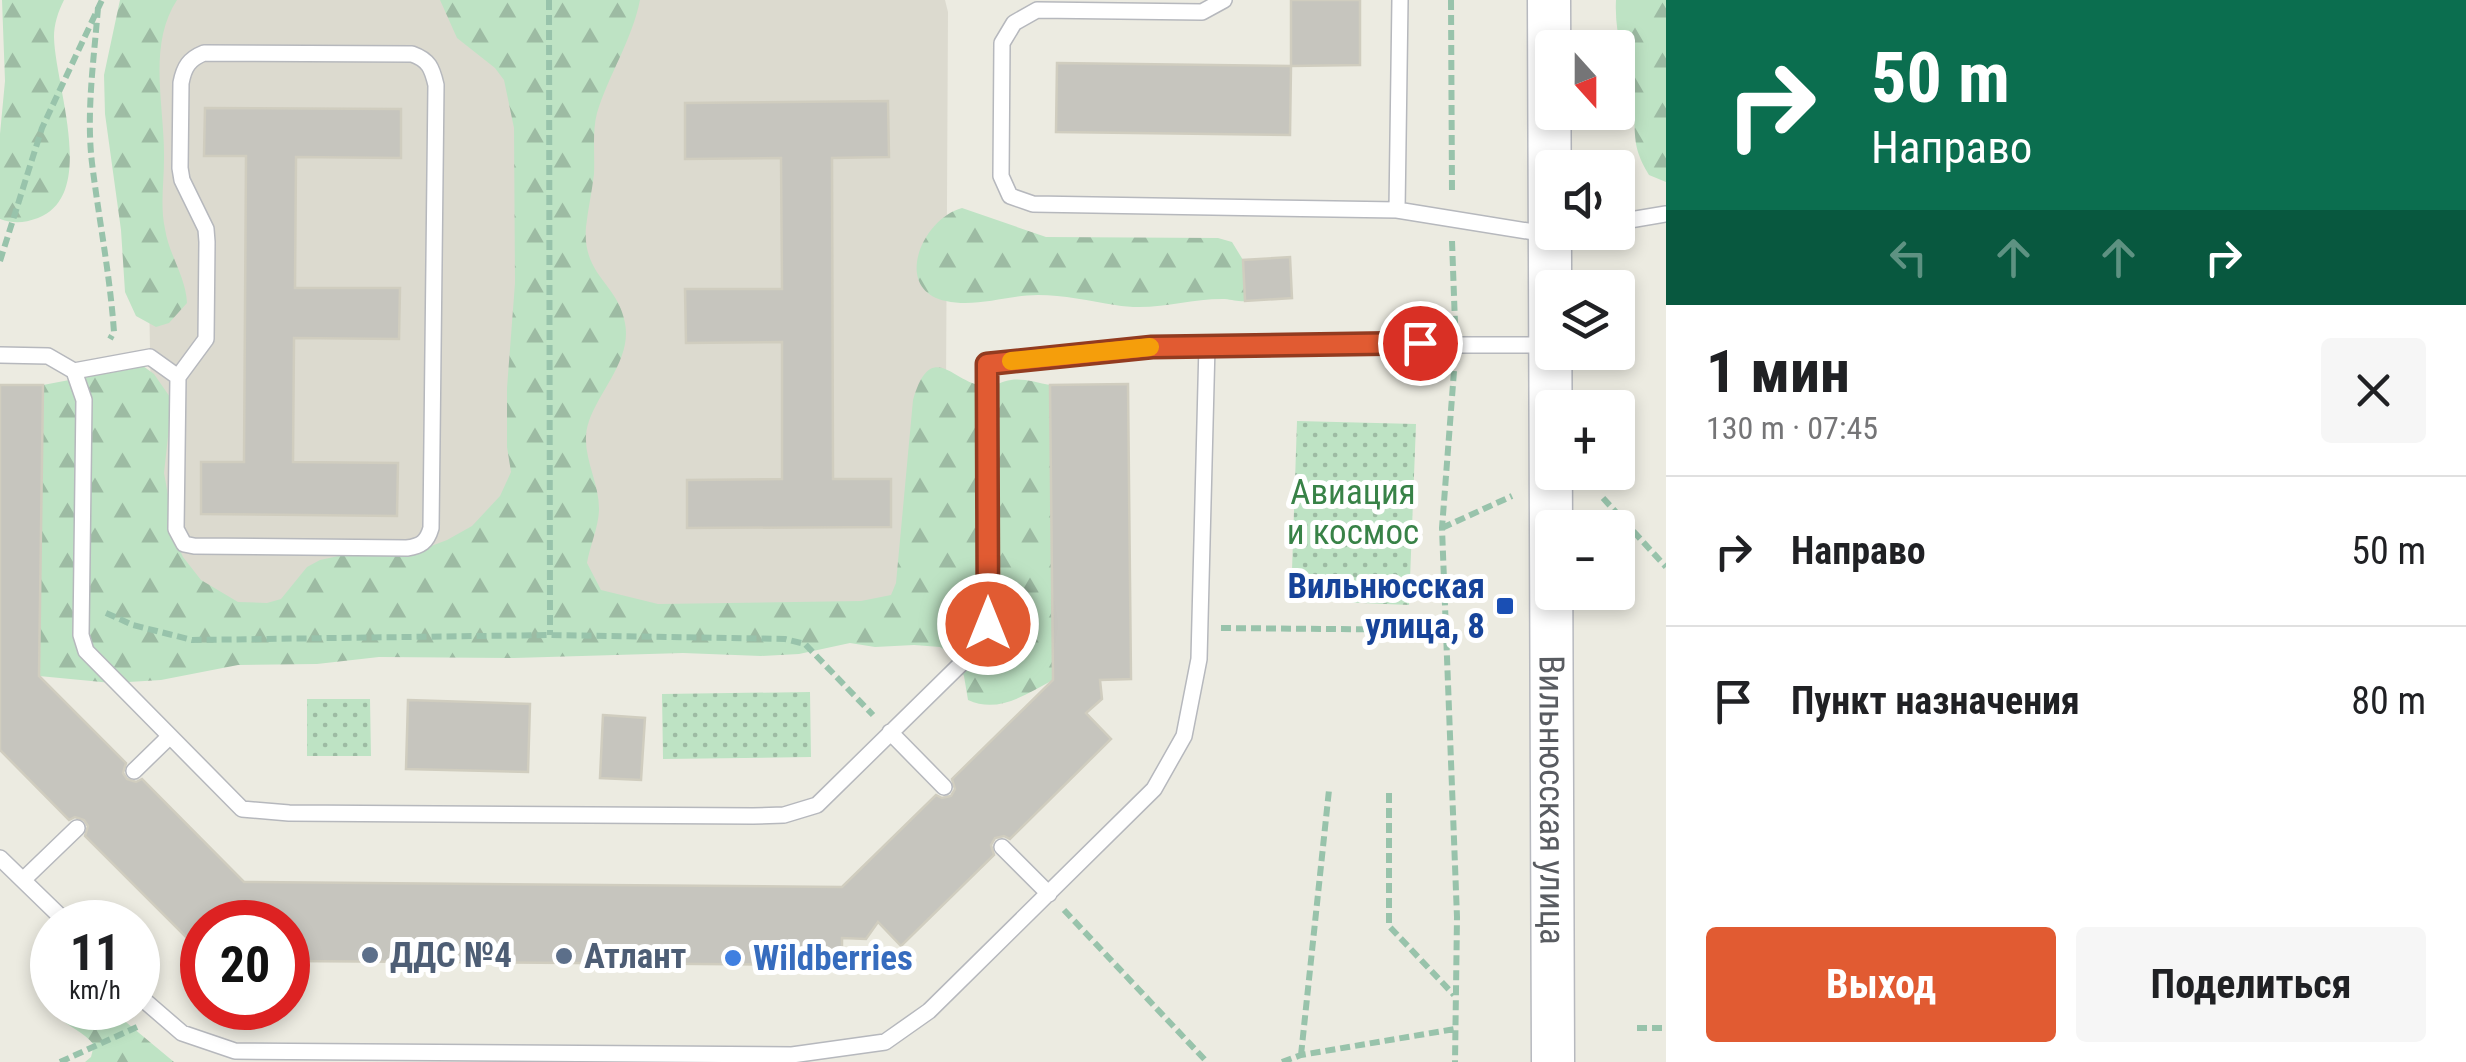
<!DOCTYPE html>
<html lang="ru">
<head>
<meta charset="utf-8">
<style>
  :root { --surface:#fff; --page:#f6f6f6; --text:#202124; --muted:#757577; --line:#e0e0e0; --accent:#e15b32 }
  body { margin:0; font-family:"Roboto Condensed",sans-serif; background:var(--page); color:var(--text); height:100vh; display:flex; flex-direction:column; font-size:38px; white-space:nowrap }
  * { box-sizing:border-box; margin:0 }
  p { font-size:32px; color:var(--muted) }
  .icon { flex:none; width:55px; height:55px; fill:none; stroke:currentColor; stroke-width:2; stroke-linecap:round; stroke-linejoin:round }
  .map { position:relative; flex:1; overflow:hidden }
  .side { display:flex; flex-direction:column; background:var(--surface); width:800px }
  .side>* { flex:none }
  .top-card { background:#0b6e4f; color:#fff; overflow:hidden }
  .needle { width:65px; rotate:159deg }
  .controls { position:absolute; left:1535px; top:30px; display:grid; gap:20px }
  .controls a { display:grid; place-items:center; width:100px; height:100px; border-radius:10px; background:var(--surface); box-shadow:0 5px 15px #0003; font-size:50px }
  .speed { position:absolute; left:30px; top:900px; display:flex; gap:20px; font-size:50px; font-weight:700; text-align:center }
  .speed>* { display:grid; place-content:center; width:130px; height:130px; border-radius:50%; background:var(--surface); box-shadow:0 5px 15px #0003; line-height:1 }
  .speed small { font-size:25px; font-weight:400 }
  .speed .limit { border:15px solid #d22; background:#fff; color:#111 }
  .pin { position:absolute; display:grid; place-items:center; width:85px; height:85px; color:#fff; margin:-42px; border:5px solid #fff; border-radius:50%; box-shadow:0 2px 10px #0007 }
  .me { position:absolute; width:110px; margin:-55px; rotate:0deg; stroke-linejoin:round; filter:drop-shadow(0 0 8px #0008) }
  .turn { display:flex; align-items:center; gap:35px; height:210px; padding:0 40px; font-size:45px }
  .turn .icon { width:130px; height:130px; stroke-width:2.5 }
  .turn b { display:block; font-size:70px; line-height:85px }
  .lanes { display:flex; align-items:center; height:95px; padding:0 40px; background:#0003; justify-content:center; gap:50px; direction:ltr }
  .lanes .off { opacity:.35 }
  .round { display:grid; place-items:center; flex:none; width:105px; height:105px; border-radius:10px; background:var(--page) }
  .head { display:flex; align-items:center; justify-content:space-between; height:170px; padding:0 40px }
  h1 { font-size:60px; font-weight:700; line-height:75px }
  .cta { display:flex; gap:20px; margin-top:auto; padding:20px 40px }
  .cta a { flex:1; height:115px; border-radius:10px; background:var(--accent); color:#fff; font-size:40px; font-weight:700; line-height:115px; text-align:center }
  .cta a+a { background:var(--page); color:var(--text) }
  ul { padding:0; list-style:none }
  li { display:flex; align-items:center; gap:30px; height:150px; padding:0 40px; border-top:2px solid var(--line) }
  li div { flex:1 }
  li b { display:block; font-size:38px }
  li em { font-style:normal }
  main { display:flex; flex:1; min-height:0 }
  .map>svg:first-child { display:block }
  .education { fill:#dcdacf }
  .forest { fill:url(#forest-firs) }
  .park { fill:url(#park-dots) }
  .building { fill:#c6c5be; stroke:#d0cdbf; stroke-width:2.5 }
  .lines { fill:none; stroke-linecap:round; stroke-linejoin:round }
  .lane-casing { stroke:#b6b8bd; stroke-width:18 }
  .secondary-casing { stroke:#b7b9bf; stroke-width:45 }
  .path { stroke:#98c3ab; stroke-width:6; stroke-dasharray:10 5; stroke-linecap:butt }
  .lane { stroke:#fff; stroke-width:15 }
  .secondary { stroke:#fff; stroke-width:42 }
  .route-casing { stroke:#923b20; stroke-width:25 }
  .route { stroke:#e15b32; stroke-width:18 }
  .slow { stroke:#f59e0b; stroke-width:18 }
  .transit-dot { fill:#1a4fb4; stroke:#fff; stroke-width:4 }
  .service-dot { fill:#5c6f8a; stroke:#fff; stroke-width:4 }
  .shop-dot { fill:#3f7fe0; stroke:#fff; stroke-width:4 }
  .labels { text-anchor:middle; stroke-width:10; stroke-linejoin:round; paint-order:stroke }
  .park-label { font-size:35px; fill:#388247; stroke:#fff }
  .transit-label { font-size:35px; font-weight:bold; fill:#164399; stroke:#fff; text-anchor:end }
  .street-label { font-size:35px; fill:#595c61; stroke:#fff }
  .service-label { font-size:35px; font-weight:bold; fill:#4e5e75; stroke:#fff; text-anchor:start }
  .shop-label { font-size:35px; font-weight:bold; fill:#366cbe; stroke:#fff; text-anchor:start }
</style>
</head>
<body>
<main>
<div class="map">
<svg width="1666" height="1062" viewBox="0 0 1666 1062">
  <defs>
    <pattern id="forest-firs" width="22" height="20" patternUnits="userSpaceOnUse" patternTransform="scale(2.5)"><rect width="22" height="20" fill="#bee3c4"/><path d="M5 1l3.5 6h-7zM16 11l3.5 6h-7z" fill="#9dbba3"/></pattern>
    <pattern id="park-dots" width="8" height="8" patternUnits="userSpaceOnUse" patternTransform="scale(2.5)"><rect width="8" height="8" fill="#bee3c4"/><path d="M2 2h.1M6 6h.1" fill="none" stroke="#9dbba3" stroke-width="1.8" stroke-linecap="round"/></pattern>
  </defs>
  <rect width="100%" height="100%" fill="#ecebe1"/>
  <path class="education" d="M144,0H531L532,604L215,630L154,583Z
    M567,0H945L948,12L945,579L929,608L585,621Z"/>
  <path class="forest" d="M2,0H64C58,12 54,24 54,37C55,86 98,195 38,218C24,223 14,224 0,219V134L5,81Z
    M120,0H177C147,46 165,107 164,159C164,184 160,205 165,229C169,255 186,277 187,303L169,323L156,327L136,316L125,292L121,230L105,114L104,75Z
    M440,0H640C632,40 609,74 597,113C592,132 595,154 594,174C592,191 588,209 586,227C582,276 618,283 625,323C632,359 600,390 589,421C578,452 600,480 599,511C598,528 590,546 587,563L601,590L658,604L861,601L891,595L896,583L913,400C932,335 955,387 987,386C995,386 1003,381 1011,380C1023,378 1038,383 1050,385L1053,680C1026,694 999,714 968,700L964,676L952,654L940,647L914,645L875,647L850,643L799,654L761,656L683,653L514,658L379,657L317,664L238,665L161,680L112,683L39,676L43,385L143,366L154,374L172,400L164,473L177,544L183,557L201,580L238,602L267,603L281,599L307,567L320,560L361,551H418L447,540L472,526L500,496L511,472L507,447V388L515,283L514,128L504,80L495,68L457,38Z
    M1616,0H1666V182L1649,175C1629,142 1638,133 1632,100C1626,66 1614,35 1616,0Z
    M962,208L1046,237L1218,238L1232,242L1243,260L1245,301C1236,302 1231,299 1222,299C1186,299 1154,312 1115,305C1090,301 1063,295 1038,295C1008,295 976,308 946,301C891,289 923,218 962,208Z
    M52,1000V1008H109L174,1062H85L91,1057L94,1045C80,1027 57,1025 49,1002Z"/>
  <path class="park" d="M1297,421L1416,424L1409,605L1291,600Z
    M810,692L811,757L663,759L662,694Z
    M307,699H370L371,756H307Z"/>
  <path class="building" d="M1291,0H1360V65L1291,66Z
    M1057,63L1291,66L1290,135L1056,132Z
    M888,101L889,157L832,158L833,479H891V527L687,528V480L782,479V342L686,343L685,289H782L781,158L685,159V103Z
    M205,108L401,109V158L296,157L295,288H400L399,339L294,338L293,462L398,463L397,516L201,514V462H244L246,156H204Z
    M1290,257L1292,298L1245,301L1243,260Z
    M1128,384L1131,679L1100,680L1102,699L1086,713L1111,739L1010,839L1004,836L995,838L991,845L994,855L901,946L878,922L866,939L842,938V965L288,961V922H202L187,938L85,836L88,826L84,820L75,817L69,820L0,750V385H43L39,676L126,763L123,773L127,779L136,782L142,779L244,882L842,887L936,795L942,798L951,796L955,789L952,779L1053,680L1050,385Z
    M408,700L530,704L528,772L406,769Z
    M603,715L645,718L641,780L600,778Z"/>
  <g class="lines">
    <defs>
      <path id="lane" d="M1224,0L1202,12L1037,10L1014,23L1002,43L1001,176L1010,196L1033,204L1397,210
        M1400,0L1397,210L1546,234
        M1618,222L1666,214
        M0,355L48,356L74,371L84,400L81,635L86,651L242,809L289,813L753,816L784,815L817,805L974,651L988,624L987,364L1207,345H1546
        M74,371L150,357L178,377L206,339L207,242L206,229L182,180L180,168L181,83C184,67 189,59 204,53L412,54C429,60 432,68 436,85L431,528C427,542 421,546 407,548L194,546L184,544L176,529L178,377
        M890,732L944,787
        M134,771L170,736
        M1002,847L1049,894
        M0,858L66,922
        M23,880L77,828
        M138,995L182,1033L235,1051L792,1055L885,1042L929,1011L1154,789L1184,736L1199,659L1207,345"/>
      <g id="secondary">
        <path id="s1" d="M1549,0L1553,1062"/>
      </g>
    </defs>
    <use href="#lane" class="lane-casing"/>
    <use href="#secondary" class="secondary-casing"/>
    <path class="path" d="M549,0L550,635
      M1451,0L1452,194
      M98,8C94,59 86,112 92,163C99,220 110,275 114,332L110,339
      M1452,241L1455,324
      M0,261L42,128L102,0
      M1454,371L1442,528L1457,917L1455,1062
      M1603,498L1666,567
      M1442,528L1512,496
      M106,613L133,625L192,640L550,635L785,639L805,644L873,715
      M1221,628L1443,630
      M1389,793V926L1454,995
      M1064,910L1207,1062
      M1637,1028H1666
      M1301,1055L1329,790
      M60,1062L137,1027
      M1282,1062L1301,1055L1455,1029"/>
    <use href="#lane" class="lane"/>
    <use href="#secondary" class="secondary"/>
  </g>
  <g class="lines">
    <defs>
      <path id="route" d="M988,624L987,364L1152,347L1420,343"/>
    </defs>
    <use href="#route" class="route-casing"/>
    <use href="#route" class="route"/>
    <path class="slow" d="M1011,361L1150,347"/>
  </g>
  <rect class="transit-dot" x="1495" y="596" width="20" height="20" rx="5"/>
  <g class="service-dot">
    <circle cx="370" cy="955" r="10"/>
    <circle cx="564" cy="956" r="10"/>
  </g>
  <circle class="shop-dot" cx="733" cy="958" r="10"/>
  <g class="labels">
    <g class="park-label">
      <text x="1353" y="504">Авиация<tspan x="1353" dy="40">и космос</tspan></text>
    </g>
    <g class="transit-label">
      <text x="1485" y="598">Вильнюсская<tspan x="1485" dy="40">улица, 8</tspan></text>
    </g>
    <g class="street-label">
      <text dy="12" stroke="none"><textPath href="#s1" startOffset="800">Вильнюсская улица</textPath></text>
    </g>
    <g class="service-label">
      <text x="390" y="967">ДДС №4</text>
      <text x="584" y="968">Атлант</text>
    </g>
    <g class="shop-label">
      <text x="753" y="970">Wildberries</text>
    </g>
  </g>
</svg>
<div class="controls">
<a><svg class="needle" viewBox="-14 -14 28 28"><path d="M0-13l5 13h-10z" fill="#e53935"/><path d="M0 13l5-13h-10z" fill="#757577"/></svg></a>
<a><svg class="icon" aria-label="sound" viewBox="0 0 24 24"><path d="M4 9h4l5-4v14l-5-4H4zM17 9q2 3 0 6"/></svg></a>
<a><svg class="icon" aria-label="layers" viewBox="0 0 24 24"><path d="M12 4l9 5-9 5-9-5zM3 14l9 5 9-5"/></svg></a>
<a>+</a>
<a>−</a>
</div>
<div class="speed"><div>11<small>km/h</small></div><div class="limit">20</div></div>
<div class="pin" style="left:1420px;top:343px;background:#d93025"><svg class="icon" aria-label="arrive" viewBox="0 0 24 24"><path d="M6 21V4h12l-3 4 3 4H6"/></svg></div>
<svg class="me" style="left:988px;top:624px" viewBox="-20 -20 40 40"><circle r="17" fill="#e15b32" stroke="#fff" stroke-width="3"/><path d="M0-11L8 9 0 5-8 9z" fill="#fff"/></svg>
</div>
<section class="side">
<div class="top-card">
<div class="turn"><svg class="icon" aria-label="right" viewBox="0 0 24 24"><path d="M7 20v-9h11M14 6l5 5-5 5"/></svg><div><b>50 m</b>Направо</div></div>
<div class="lanes"><svg class="icon off" aria-label="left" viewBox="0 0 24 24"><path d="M17 20v-9H6M10 6l-5 5 5 5"/></svg><svg class="icon off" aria-label="ahead" viewBox="0 0 24 24"><path d="M12 20V5M6 11l6-6 6 6"/></svg><svg class="icon off" aria-label="ahead" viewBox="0 0 24 24"><path d="M12 20V5M6 11l6-6 6 6"/></svg><svg class="icon" aria-label="right" viewBox="0 0 24 24"><path d="M7 20v-9h11M14 6l5 5-5 5"/></svg></div>
</div>
<div class="head"><div><h1>1 мин</h1><p>130 m · 07:45</p></div><a class="round"><svg class="icon" aria-label="close" viewBox="0 0 24 24"><path d="M6 6l12 12M18 6L6 18"/></svg></a></div>
<ul>
<li><svg class="icon" aria-label="right" viewBox="0 0 24 24"><path d="M7 20v-9h11M14 6l5 5-5 5"/></svg><div><b>Направо</b></div><em>50 m</em></li>
<li><svg class="icon" aria-label="arrive" viewBox="0 0 24 24"><path d="M6 21V4h12l-3 4 3 4H6"/></svg><div><b>Пункт назначения</b></div><em>80 m</em></li>
</ul>
<div class="cta"><a>Выход</a><a>Поделиться</a></div>
</section>
</main>
</body>
</html>
